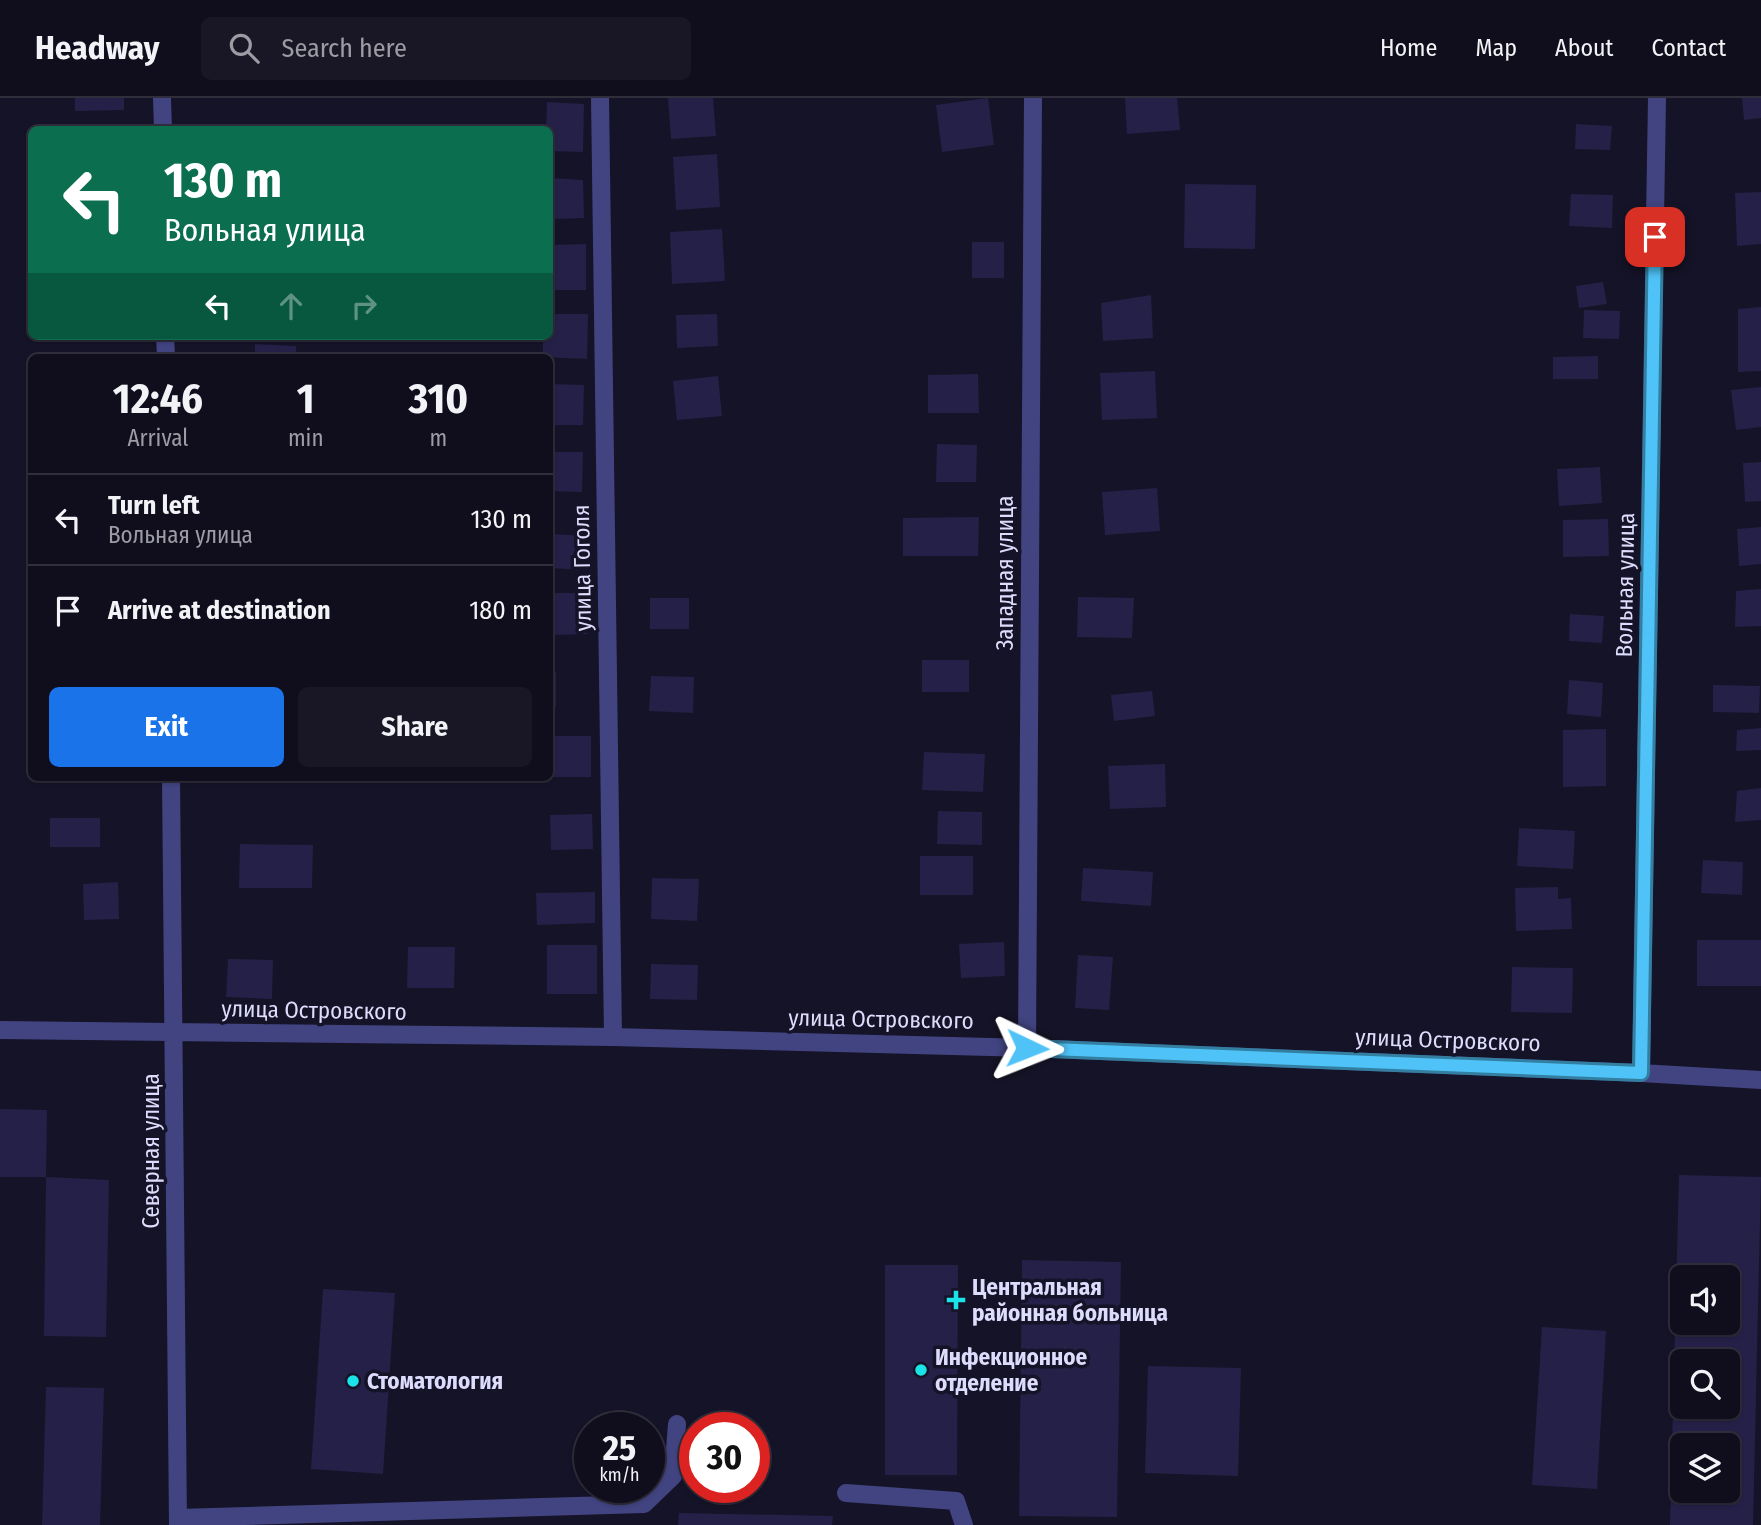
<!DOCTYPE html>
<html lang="en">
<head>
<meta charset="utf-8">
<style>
  :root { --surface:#100e1d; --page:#191726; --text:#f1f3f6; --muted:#9c9ca4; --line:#302e3b; --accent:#1a73e8 }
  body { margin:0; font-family:"Fira Sans Condensed",sans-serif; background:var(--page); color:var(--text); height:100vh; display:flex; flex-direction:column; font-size:26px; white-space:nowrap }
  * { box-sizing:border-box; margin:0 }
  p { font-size:23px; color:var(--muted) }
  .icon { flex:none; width:38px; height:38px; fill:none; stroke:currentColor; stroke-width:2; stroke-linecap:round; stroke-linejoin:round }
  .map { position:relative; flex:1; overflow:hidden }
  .details { position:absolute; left:28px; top:256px; width:525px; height:427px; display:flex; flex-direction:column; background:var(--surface); border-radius:10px; box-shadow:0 2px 5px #0004,0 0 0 2px var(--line) }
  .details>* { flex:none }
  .hud { position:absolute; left:28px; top:28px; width:525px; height:214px; border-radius:10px; box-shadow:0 2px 5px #0004,0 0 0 2px var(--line); background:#0b6e4f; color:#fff; overflow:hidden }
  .buttons { position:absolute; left:1670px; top:1167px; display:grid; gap:14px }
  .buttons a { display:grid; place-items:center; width:70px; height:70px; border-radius:10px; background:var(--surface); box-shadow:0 2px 5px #0004,0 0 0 2px var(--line); font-size:35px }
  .speed { position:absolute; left:574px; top:1314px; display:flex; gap:14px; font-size:35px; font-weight:700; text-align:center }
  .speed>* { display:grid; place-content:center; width:91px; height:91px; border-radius:50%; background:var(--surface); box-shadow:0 2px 5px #0004,0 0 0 2px var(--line); line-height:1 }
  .speed small { font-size:18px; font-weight:400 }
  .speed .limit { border:10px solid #d22; background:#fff; color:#111 }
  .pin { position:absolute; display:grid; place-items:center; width:60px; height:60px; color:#fff; margin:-30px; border-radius:14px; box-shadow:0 4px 10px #0006 }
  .me { position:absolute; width:77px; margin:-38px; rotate:92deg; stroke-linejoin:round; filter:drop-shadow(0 0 5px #0008) }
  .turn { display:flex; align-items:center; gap:24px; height:147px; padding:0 21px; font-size:32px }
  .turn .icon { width:91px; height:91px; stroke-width:2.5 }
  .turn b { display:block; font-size:49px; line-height:60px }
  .lanes { display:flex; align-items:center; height:66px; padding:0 21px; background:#0003; justify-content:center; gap:35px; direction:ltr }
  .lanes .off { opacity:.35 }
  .eta { display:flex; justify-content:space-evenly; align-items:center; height:119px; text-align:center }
  .eta b { font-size:42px; font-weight:700; line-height:49px }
  .action { display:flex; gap:14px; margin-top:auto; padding:14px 21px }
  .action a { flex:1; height:80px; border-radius:10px; background:var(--accent); color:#fff; font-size:28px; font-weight:700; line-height:80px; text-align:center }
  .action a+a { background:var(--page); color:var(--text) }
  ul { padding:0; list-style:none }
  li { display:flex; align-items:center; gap:21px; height:91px; padding:0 21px; border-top:2px solid var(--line) }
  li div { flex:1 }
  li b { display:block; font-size:26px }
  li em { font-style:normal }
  header { display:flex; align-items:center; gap:42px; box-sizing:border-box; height:98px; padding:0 35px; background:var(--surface); border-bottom:2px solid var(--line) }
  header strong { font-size:33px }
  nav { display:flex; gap:38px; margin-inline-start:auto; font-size:24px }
  .search { width:490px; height:63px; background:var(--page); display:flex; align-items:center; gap:18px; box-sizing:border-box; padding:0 24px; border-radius:10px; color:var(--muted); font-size:26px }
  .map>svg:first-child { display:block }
  .building { fill:#252047; fill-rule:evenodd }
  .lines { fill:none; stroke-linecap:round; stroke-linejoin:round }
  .minor { stroke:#424482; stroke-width:18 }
  .route-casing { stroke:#337fa1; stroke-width:18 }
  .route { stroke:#4fc3f7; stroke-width:12 }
  .poi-dot { fill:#1be4e9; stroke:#151327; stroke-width:2.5 }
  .labels { text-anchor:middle; stroke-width:7; stroke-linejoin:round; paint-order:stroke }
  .street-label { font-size:23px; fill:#dedcfc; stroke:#151327 }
  .poi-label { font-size:23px; font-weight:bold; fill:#dedcfc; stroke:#151327; text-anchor:start }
</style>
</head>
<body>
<header>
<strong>Headway</strong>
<div class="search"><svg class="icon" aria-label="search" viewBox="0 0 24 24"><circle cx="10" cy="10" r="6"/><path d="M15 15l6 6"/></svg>Search here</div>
<nav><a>Home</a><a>Map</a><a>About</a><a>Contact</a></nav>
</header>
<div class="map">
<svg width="1761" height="1427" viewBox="0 0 1761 1427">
  <rect width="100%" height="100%" fill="#151327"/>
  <path class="building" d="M75,0H124V12L75,13Z
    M668,0H713L716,38L671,41Z
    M988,0L994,47L942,54L936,7Z
    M1125,0H1177L1180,32L1127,36Z
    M1742,0H1761V20L1744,22Z
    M547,4L584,6L583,54L550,53V32H546Z
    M1576,26L1612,28L1610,52L1575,51Z
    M717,56L720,109L676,112L673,59Z
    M550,80L583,82L584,120L550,121Z
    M1185,86L1256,87L1255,151L1184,150Z
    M1761,94V146L1737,148L1735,95Z
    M1571,96L1613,97L1612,130L1569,128Z
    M722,131L725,183L672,186L670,134Z
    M972,144H1004V180H972Z
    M586,146V192H550V147Z
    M1603,184L1607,206L1579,210L1576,188Z
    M1151,197L1153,240L1103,243L1101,205Z
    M1761,209V273L1738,274V211Z
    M1584,212L1620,213L1619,241L1583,240Z
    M550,216H588L587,261L543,259V238H550Z
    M717,216L718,248L677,250L676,217Z
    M255,246L296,248V259H255Z
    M1598,258V281H1553V259Z
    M1155,273L1157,320L1102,322L1100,275Z
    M978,276L979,315H928V277Z
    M718,278L722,318L677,322L673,283Z
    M550,286L584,287L583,327H550Z
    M1761,289V329L1736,332L1731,292Z
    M937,346L977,347L976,384H936Z
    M550,354H583L582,394L550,393Z
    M1761,364V403L1745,404L1743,365Z
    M1600,369L1602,405L1559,408L1557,371Z
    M1157,390L1160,433L1105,437L1102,394Z
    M979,419L978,458H903V420Z
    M1608,421L1609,458L1563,459V422Z
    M1761,429V466L1739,468L1737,431Z
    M550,436L589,438L587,472L550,470Z
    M1761,491V528L1735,529L1736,493Z
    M550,495H586L587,536L550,537Z
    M1078,499L1134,500L1132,540L1077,539Z
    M650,500H689V531H650Z
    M1570,516L1604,518L1602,545L1569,543Z
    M922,562H969V594H922Z
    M550,574H556V609L550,610Z
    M651,578L694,579L693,615L649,613Z
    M1569,582L1603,585L1601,619L1567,616Z
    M1713,587L1760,588L1759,615L1713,614Z
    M1152,593L1155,618L1114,623L1111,597Z
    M1761,630V652L1736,653L1737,632Z
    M1606,631V688L1563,689V632Z
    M550,638H591V679H550Z
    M924,654L985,656L983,694L922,692Z
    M1165,666L1166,709L1110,711L1108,668Z
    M1761,690V722L1735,724L1737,693Z
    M938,713L982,714V747L937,746Z
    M592,716L593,751L551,752L550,717Z
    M50,720H100V749H50Z
    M1519,730L1575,733L1573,771L1517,768Z
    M240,746L313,747L312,790H239Z
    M920,758H973V797H920Z
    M1703,762L1743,764L1742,797L1701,795Z
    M1083,770L1153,774L1151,808L1081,803Z
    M652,780L699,781L697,823L651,821Z
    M118,784L119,821L84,822L83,786Z
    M1558,789V801L1571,800L1572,831L1516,833L1515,790Z
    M595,794V825L537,827L536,795Z
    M1697,842H1761V888H1697Z
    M1004,844L1005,878L961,880L959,846Z
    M547,847H597V896H547Z
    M408,849H455L454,890H407Z
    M1078,857L1113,859L1109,912L1075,910Z
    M228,861L273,862L272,901L226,899Z
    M651,866L698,867L697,902L650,901Z
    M1512,869L1573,870L1572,915L1511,914Z
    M0,1011L47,1012L46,1079H0Z
    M1679,1077L1761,1079L1753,1427H1670ZM1682,1180H1727V1225H1682ZM1682,1264H1727V1309H1682ZM1682,1348H1727V1393H1682Z
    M46,1079L109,1082L106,1239L44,1238Z
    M1022,1162L1121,1164L1117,1419L1019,1418Z
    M885,1167H958L957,1377H885Z
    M323,1191L395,1195L383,1376L311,1371Z
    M1542,1229L1606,1233L1597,1391L1532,1387Z
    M1148,1268L1241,1270L1238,1378L1145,1375Z
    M46,1289L104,1290L100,1427H42Z
    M679,1415L833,1418L832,1427H678Z"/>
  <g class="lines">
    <path class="minor" d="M162,0L163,32
      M600,0L613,939
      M165,238L166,259
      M171,679L178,1427
      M0,932L613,939L1027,950L1641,975L1761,982
      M1027,950L1033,0
      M1641,975L1657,0
      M846,1395L956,1403L964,1427
      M178,1420L644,1406L673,1378L677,1326"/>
  </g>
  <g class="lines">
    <defs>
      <path id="route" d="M1027,950L1641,975L1655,139"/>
    </defs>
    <use href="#route" class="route-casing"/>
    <use href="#route" class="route"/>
  </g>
  <g class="poi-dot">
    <path d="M952.5 1191.5h7v7h7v7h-7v7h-7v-7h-7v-7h7z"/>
    <circle cx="921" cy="1272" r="7"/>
    <circle cx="353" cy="1283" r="7"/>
  </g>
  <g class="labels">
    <g class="street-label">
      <text transform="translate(582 470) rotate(-91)" y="8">улица Гоголя</text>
      <text transform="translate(1005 475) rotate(-90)" y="8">Западная улица</text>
      <text transform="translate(1625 487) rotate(-89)" y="8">Вольная улица</text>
      <text transform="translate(314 912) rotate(1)" y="8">улица Островского</text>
      <text transform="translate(881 921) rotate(1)" y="8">улица Островского</text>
      <text transform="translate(1448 942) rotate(2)" y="8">улица Островского</text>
      <text transform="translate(151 1053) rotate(-90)" y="8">Северная улица</text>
    </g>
    <g class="poi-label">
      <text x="972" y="1197">Центральная<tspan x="972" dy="26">районная больница</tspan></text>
      <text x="935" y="1267">Инфекционное<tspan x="935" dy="26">отделение</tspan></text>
      <text x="367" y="1291">Стоматология</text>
    </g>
  </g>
</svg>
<div class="buttons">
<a><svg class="icon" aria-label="sound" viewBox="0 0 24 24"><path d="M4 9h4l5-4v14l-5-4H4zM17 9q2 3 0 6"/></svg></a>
<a><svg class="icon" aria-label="search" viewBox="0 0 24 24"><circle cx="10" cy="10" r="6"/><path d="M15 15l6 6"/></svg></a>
<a><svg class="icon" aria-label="layers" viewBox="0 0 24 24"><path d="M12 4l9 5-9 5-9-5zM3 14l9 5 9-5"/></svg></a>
</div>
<div class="speed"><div>25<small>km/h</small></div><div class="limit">30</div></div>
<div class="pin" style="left:1655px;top:139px;background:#d93025"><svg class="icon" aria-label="arrive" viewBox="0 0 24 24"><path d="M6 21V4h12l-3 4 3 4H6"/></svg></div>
<svg class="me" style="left:1027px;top:950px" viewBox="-20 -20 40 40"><path d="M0-17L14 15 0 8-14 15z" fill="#4fc3f7" stroke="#fff" stroke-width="4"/></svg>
<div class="hud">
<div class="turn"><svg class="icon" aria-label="left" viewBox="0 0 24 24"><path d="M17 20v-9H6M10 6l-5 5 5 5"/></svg><div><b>130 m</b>Вольная улица</div></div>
<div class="lanes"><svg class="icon" aria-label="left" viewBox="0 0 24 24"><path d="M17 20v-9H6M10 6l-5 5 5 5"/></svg><svg class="icon off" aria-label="ahead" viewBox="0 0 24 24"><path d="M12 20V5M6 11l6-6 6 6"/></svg><svg class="icon off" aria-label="right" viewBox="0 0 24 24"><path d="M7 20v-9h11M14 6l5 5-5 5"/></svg></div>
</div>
<section class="details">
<div class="eta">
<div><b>12:46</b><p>Arrival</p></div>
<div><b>1</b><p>min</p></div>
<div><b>310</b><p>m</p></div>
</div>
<ul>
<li><svg class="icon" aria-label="left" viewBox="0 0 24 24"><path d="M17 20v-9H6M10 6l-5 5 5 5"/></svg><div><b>Turn left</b><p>Вольная улица</p></div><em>130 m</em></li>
<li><svg class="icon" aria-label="arrive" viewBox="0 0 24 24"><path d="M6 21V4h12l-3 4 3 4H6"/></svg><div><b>Arrive at destination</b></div><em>180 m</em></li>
</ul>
<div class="action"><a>Exit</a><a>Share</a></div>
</section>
</div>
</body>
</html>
